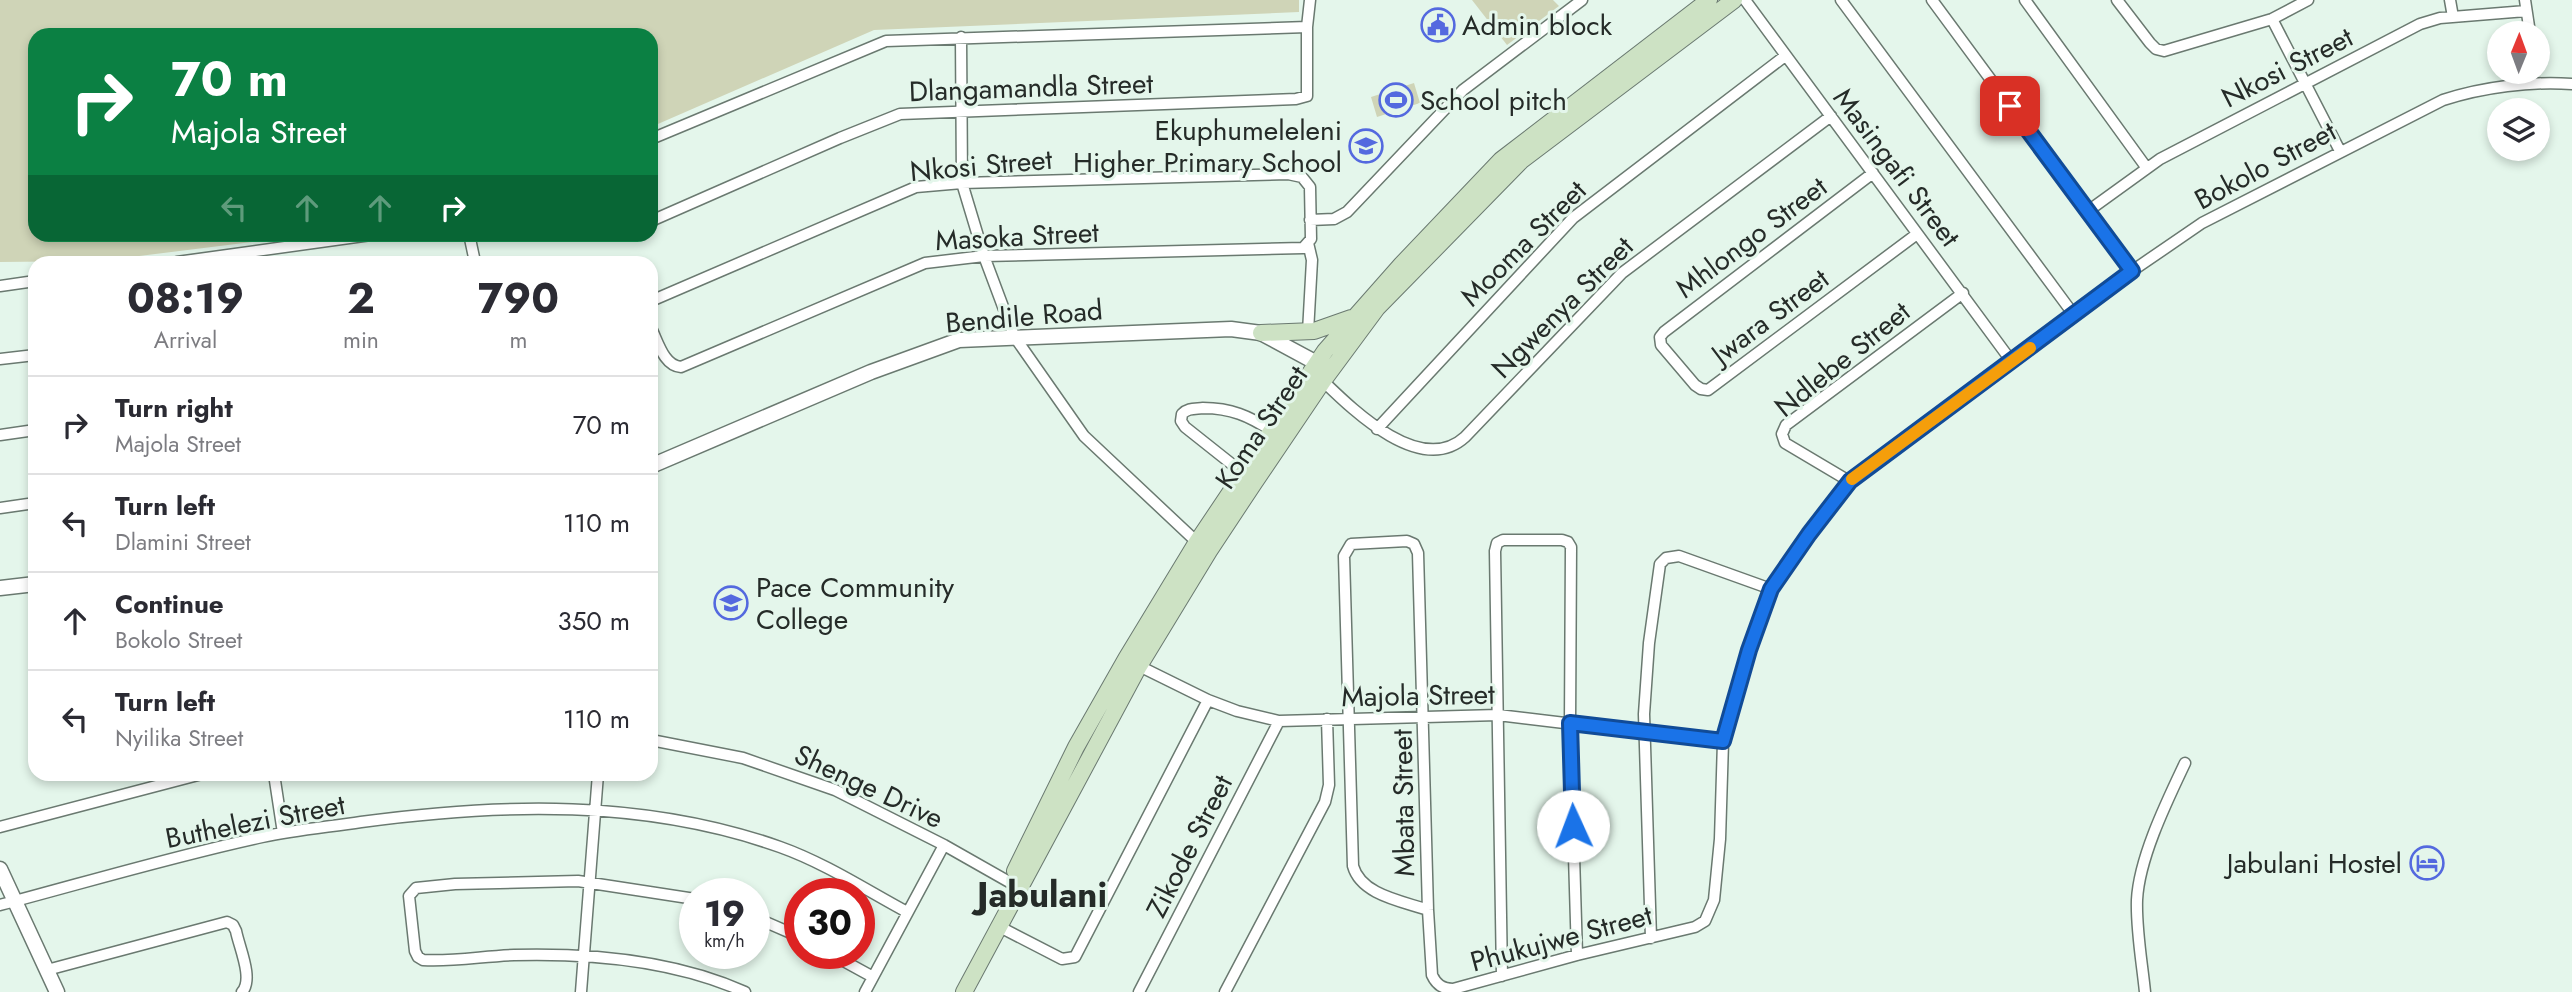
<!DOCTYPE html>
<html lang="en">
<head>
<meta charset="utf-8">
<style>
  :root { --surface:#fff; --page:#f2f2f3; --text:#2b2b33; --muted:#7c7c81; --line:#e1e1e2 }
  body { margin:0; font-family:Jost,sans-serif; background:var(--page); color:var(--text); height:100vh; display:flex; flex-direction:column; font-size:26px; white-space:nowrap }
  * { box-sizing:border-box; margin:0 }
  p { font-size:23px; color:var(--muted) }
  .icon { flex:none; width:38px; height:38px; fill:none; stroke:currentColor; stroke-width:2; stroke-linecap:round; stroke-linejoin:round }
  .map { position:relative; flex:1; overflow:hidden }
  .details { position:absolute; left:28px; top:256px; width:630px; height:525px; display:flex; flex-direction:column; background:var(--surface); border-radius:21px; box-shadow:0 4px 10px #0003 }
  .details>* { flex:none }
  .top-card { position:absolute; left:28px; top:28px; width:630px; height:214px; border-radius:21px; box-shadow:0 4px 10px #0003; background:#0b8043; color:#fff; overflow:hidden }
  .needle { width:46px; rotate:1deg }
  .controls { position:absolute; left:2487px; top:21px; display:grid; gap:14px }
  .controls a { display:grid; place-items:center; width:63px; height:63px; border-radius:50%; background:var(--surface); box-shadow:0 4px 10px #0003; font-size:35px }
  .speed { position:absolute; left:679px; top:878px; display:flex; gap:14px; font-size:35px; font-weight:700; text-align:center }
  .speed>* { display:grid; place-content:center; width:91px; height:91px; border-radius:50%; background:var(--surface); box-shadow:0 4px 10px #0003; line-height:1 }
  .speed small { font-size:18px; font-weight:400 }
  .speed .limit { border:10px solid #d22; background:#fff; color:#111 }
  .pin { position:absolute; display:grid; place-items:center; width:60px; height:60px; color:#fff; margin:-30px; border-radius:14px; box-shadow:0 4px 10px #0006 }
  .me { position:absolute; width:77px; margin:-38px; rotate:358deg; stroke-linejoin:round; filter:drop-shadow(0 0 5px #0008) }
  .turn { display:flex; align-items:center; gap:24px; height:147px; padding:0 28px; font-size:32px }
  .turn .icon { width:91px; height:91px; stroke-width:2.5 }
  .turn b { display:block; font-size:49px; line-height:60px }
  .lanes { display:flex; align-items:center; height:66px; padding:0 28px; background:#0003; justify-content:center; gap:35px; direction:ltr }
  .lanes .off { opacity:.35 }
  .eta { display:flex; justify-content:space-evenly; align-items:center; height:119px; text-align:center }
  .eta b { font-size:42px; font-weight:700; line-height:49px }
  ul { padding:0; list-style:none }
  li { display:flex; align-items:center; gap:21px; height:98px; padding:0 28px; border-top:2px solid var(--line) }
  li div { flex:1 }
  li b { display:block; font-size:26px }
  li em { font-style:normal }
  .map>svg:first-child { display:block }
  .green { fill:#cfd4b7 }
  .lines { fill:none; stroke-linecap:round; stroke-linejoin:round }
  .minor-casing { stroke:#6a7970; stroke-width:13 }
  .tertiary-casing { stroke:#6a7970; stroke-width:17 }
  .secondary-casing { stroke:#6a7970; stroke-width:18 }
  .minor { stroke:#fff; stroke-width:10 }
  .tertiary { stroke:#fff; stroke-width:14 }
  .secondary { stroke:#cde2c4; stroke-width:16 }
  .route-casing { stroke:#114b97; stroke-width:18 }
  .route { stroke:#1a73e8; stroke-width:12 }
  .slow { stroke:#f59e0b; stroke-width:12 }
  .labels { text-anchor:middle; stroke-width:6; stroke-linejoin:round; paint-order:stroke }
  .poi-label { font-size:28px; fill:#252b28; stroke:#e4f6eb; text-anchor:start }
  .street-label { font-size:28px; fill:#252b28; stroke:#e4f6eb }
  .district-label { font-size:35px; font-weight:bold; fill:#252b28; stroke:#e4f6eb }
</style>
</head>
<body>
<div class="map">
<svg width="2572" height="992" viewBox="0 0 2572 992">
  <rect width="100%" height="100%" fill="#e4f6eb"/>
  <path class="green" d="M0,0H1299V12L874,30L651,127V35H35V234L308,235L99,261L0,262Z
    M1472,0H1553L1559,6L1507,45Z
    M1414,83L1420,103L1377,117L1371,97Z"/>
  <g class="lines">
    <defs>
      <path id="minor" d="M1745,0L2012,362
        M1841,0L2074,315
        M1932,0L2132,271
        M2025,0L2146,167
        M2117,0L2150,43L2156,49L2164,51L2272,19L2308,0
        M2450,0L2453,17
        M2525,0L2530,33
        M2272,19L2340,151
        M961,37L962,183L984,256L1014,336L1084,436L1200,545
        M651,139L886,41L1307,27
        M1873,173L1664,332L1660,337L1661,345L1695,385L1701,389L1708,390L1917,234
        M2088,211L2160,159L2420,24L2440,18L2526,11
        M1310,220L1334,219L1347,212L1463,90L1582,0
        M651,221L840,138L900,114L1296,99L1307,96V27L1310,0
        M469,234L475,262
        M177,262L378,234
        M0,286L35,281
        M651,301L916,187L962,183L1288,174L1302,177L1310,187L1311,239L1303,248L984,256L925,263L681,367C664,366 658,342 651,328
        M1308,332L1312,260L1308,243
        M0,359L35,355
        M1323,381C1353,410 1421,477 1465,437L1622,273L1831,116
        M1377,429L1573,218L1785,56
        M0,435L35,430
        M1248,477L1185,427L1181,421L1182,414C1188,408 1194,409 1203,408C1231,408 1249,416 1272,431
        M1849,481L1785,443L1782,434L1786,425L1963,293
        M0,508L35,503
        M1133,663L1208,700L1237,711L1279,721L1498,715L1723,742
        M651,740L743,758L835,790L944,845L1018,887
        M274,774L283,833
        M0,827L202,774
        M695,899L578,881L455,884L416,888L409,896L415,951L418,957L423,960C452,962 484,956 514,955C591,953 674,960 745,992
        M0,905C87,882 174,856 262,837C294,830 328,827 361,822C501,803 645,799 780,847C825,863 866,890 907,912
        M1428,910C1402,901 1361,895 1353,866L1344,556L1351,544L1407,541L1414,544L1418,553L1428,910L1432,975C1436,984 1442,989 1453,989L1577,955L1695,927L1705,921L1714,900L1720,839L1723,742L1760,616L1781,572L1849,481L2132,271L2202,223L2443,100C2483,87 2531,81 2572,84
        M754,917L800,937
        M998,926L1062,959L1075,957L1208,700
        M1651,938L1644,714L1649,643L1660,564L1666,558L1679,556L1771,589
        M831,954L873,977
        M47,970L227,922L233,925L236,931C239,947 254,979 242,992
        M1502,976L1495,551L1497,543L1503,540H1562L1568,542L1571,547L1570,723L1577,955
        M581,992L598,774
        M865,992L944,845
        M1139,992L1279,721
        M1225,992L1325,802L1329,785L1327,719
        M2145,992C2142,962 2136,930 2137,900C2139,858 2167,801 2185,763"/>
      <path id="tertiary" d="M651,466L871,372L959,340L1231,329L1261,333L1326,368
        M0,588L35,584
        M0,869L57,992"/>
      <path id="secondary" d="M1261,333L1314,331L1351,318
        M1015,871L1076,747L1126,659L1197,542L1325,351L1401,265L1501,160L1709,0
        M964,992L1139,666L1209,551L1254,483L1323,381L1377,308L1522,160L1734,0"/>
    </defs>
    <use href="#minor" class="minor-casing"/>
    <use href="#tertiary" class="tertiary-casing"/>
    <use href="#secondary" class="secondary-casing"/>
    <use href="#minor" class="minor"/>
    <use href="#tertiary" class="tertiary"/>
    <use href="#secondary" class="secondary"/>
  </g>
  <g class="lines">
    <defs>
      <path id="route" d="M1573,826L1570,723L1723,741L1749,650L1771,589L1809,534L1850,481L2132,271L2010,106"/>
    </defs>
    <use href="#route" class="route-casing"/>
    <use href="#route" class="route"/>
    <path class="slow" d="M1852,479L2030,348"/>
  </g>
  <defs>
    <symbol id="civic-ring" viewBox="-11 -11 22 22"><circle r="9.5" fill="#e4f6eb" stroke="#5469df" stroke-width="1.5"/><path d="M-.6-6.5H3V-4.5H.6V-3L4-1V1h2V6H-6V1h2V-1L-.6-3ZM-1.2 2.5V6h2.4V2.5Z" fill="#5469df"/></symbol>
    <symbol id="stadium-ring" viewBox="-11 -11 22 22"><circle r="9.5" fill="#e4f6eb" stroke="#5469df" stroke-width="1.5"/><path d="M0-5a6.5 5 0 1 0 0 10a6.5 5 0 1 0 0-10ZM-3.5-1.8h7v3.6h-7Z" fill="#5469df"/></symbol>
    <symbol id="school-ring" viewBox="-11 -11 22 22"><circle r="9.5" fill="#e4f6eb" stroke="#5469df" stroke-width="1.5"/><path d="M0-5L7-2L0 1L-7-2ZM-4 1L0 2.5L4 1V4Q0 6-4 4Z" fill="#5469df"/></symbol>
    <symbol id="university-ring" viewBox="-11 -11 22 22"><circle r="9.5" fill="#e4f6eb" stroke="#5469df" stroke-width="1.5"/><path d="M0-5L7-2L0 1L-7-2ZM-4 1L0 2.5L4 1V4Q0 6-4 4Z" fill="#5469df"/></symbol>
    <symbol id="hotel-ring" viewBox="-11 -11 22 22"><circle r="9.5" fill="#e4f6eb" stroke="#5469df" stroke-width="1.5"/><path d="M-6-4.5h1.5V1H6V5H4.5V3h-9V5H-6ZM-4 0a1.8 1.8 0 1 1 3.6 0ZM.5 0V-2.5h3Q6-2.5 6 0Z" fill="#5469df"/></symbol>
  </defs>
  <g fill-rule="evenodd">
    <use href="#civic-ring" x="1419" y="6" width="38" height="38"/>
    <use href="#stadium-ring" x="1377" y="81" width="38" height="38"/>
    <use href="#school-ring" x="1347" y="127" width="38" height="38"/>
    <use href="#university-ring" x="712" y="584" width="38" height="38"/>
    <use href="#hotel-ring" x="2408" y="844" width="38" height="38"/>
  </g>
  <g class="labels">
    <g class="poi-label">
      <text x="1462" y="35">Admin block</text>
      <text x="1420" y="110">School pitch</text>
      <text x="1342" y="140" text-anchor="end">Ekuphumeleleni<tspan x="1342" dy="32">Higher Primary School</tspan></text>
      <text x="756" y="597">Pace Community<tspan x="756" dy="32">College</tspan></text>
      <text x="2402" y="873" text-anchor="end">Jabulani Hostel</text>
    </g>
    <g class="street-label">
      <text transform="translate(2287 67) rotate(-27)" y="10">Nkosi Street</text>
      <text transform="translate(1031 87) rotate(-2)" y="10">Dlangamandla Street</text>
      <text transform="translate(981 165) rotate(-5)" y="10">Nkosi Street</text>
      <text transform="translate(2265 165) rotate(-28)" y="10">Bokolo Street</text>
      <text transform="translate(1897 167) rotate(53)" y="10">Masingafi Street</text>
      <text transform="translate(1017 236) rotate(-3)" y="10">Masoka Street</text>
      <text transform="translate(1751 237) rotate(-37)" y="10">Mhlongo Street</text>
      <text transform="translate(1523 243) rotate(-45)" y="10">Mooma Street</text>
      <text transform="translate(1562 307) rotate(-45)" y="10">Ngwenya Street</text>
      <text transform="translate(1024 316) rotate(-5)" y="10">Bendile Road</text>
      <text transform="translate(1770 316) rotate(-37)" y="10">Jwara Street</text>
      <text transform="translate(1842 359) rotate(-39)" y="10">Ndlebe Street</text>
      <text transform="translate(1261 427) rotate(-56)" y="10">Koma Street</text>
      <text transform="translate(1418 695) rotate(-1)" y="10">Majola Street</text>
      <text transform="translate(869 786) rotate(25)" y="10">Shenge Drive</text>
      <text transform="translate(1403 803) rotate(-91)" y="10">Mbata Street</text>
      <text transform="translate(255 821) rotate(-11)" y="10">Buthelezi Street</text>
      <text transform="translate(1189 846) rotate(-63)" y="10">Zikode Street</text>
      <text transform="translate(1561 938) rotate(-15)" y="10">Phukujwe Street</text>
    </g>
    <g class="district-label">
      <text x="1042" y="907">Jabulani</text>
    </g>
  </g>
</svg>
<div class="controls">
<a><svg class="needle" viewBox="-14 -14 28 28"><path d="M0-13l5 13h-10z" fill="#e53935"/><path d="M0 13l5-13h-10z" fill="#7c7c81"/></svg></a>
<a><svg class="icon" aria-label="layers" viewBox="0 0 24 24"><path d="M12 4l9 5-9 5-9-5zM3 14l9 5 9-5"/></svg></a>
</div>
<div class="speed"><div>19<small>km/h</small></div><div class="limit">30</div></div>
<div class="pin" style="left:2010px;top:106px;background:#d93025"><svg class="icon" aria-label="arrive" viewBox="0 0 24 24"><path d="M6 21V4h12l-3 4 3 4H6"/></svg></div>
<svg class="me" style="left:1573px;top:826px" viewBox="-20 -20 40 40"><circle r="19" fill="#fff"/><path d="M0-13L10 11 0 6-10 11z" fill="#1a73e8"/></svg>
<div class="top-card">
<div class="turn"><svg class="icon" aria-label="right" viewBox="0 0 24 24"><path d="M7 20v-9h11M14 6l5 5-5 5"/></svg><div><b>70 m</b>Majola Street</div></div>
<div class="lanes"><svg class="icon off" aria-label="left" viewBox="0 0 24 24"><path d="M17 20v-9H6M10 6l-5 5 5 5"/></svg><svg class="icon off" aria-label="ahead" viewBox="0 0 24 24"><path d="M12 20V5M6 11l6-6 6 6"/></svg><svg class="icon off" aria-label="ahead" viewBox="0 0 24 24"><path d="M12 20V5M6 11l6-6 6 6"/></svg><svg class="icon" aria-label="right" viewBox="0 0 24 24"><path d="M7 20v-9h11M14 6l5 5-5 5"/></svg></div>
</div>
<section class="details">
<div class="eta">
<div><b>08:19</b><p>Arrival</p></div>
<div><b>2</b><p>min</p></div>
<div><b>790</b><p>m</p></div>
</div>
<ul>
<li><svg class="icon" aria-label="right" viewBox="0 0 24 24"><path d="M7 20v-9h11M14 6l5 5-5 5"/></svg><div><b>Turn right</b><p>Majola Street</p></div><em>70 m</em></li>
<li><svg class="icon" aria-label="left" viewBox="0 0 24 24"><path d="M17 20v-9H6M10 6l-5 5 5 5"/></svg><div><b>Turn left</b><p>Dlamini Street</p></div><em>110 m</em></li>
<li><svg class="icon" aria-label="ahead" viewBox="0 0 24 24"><path d="M12 20V5M6 11l6-6 6 6"/></svg><div><b>Continue</b><p>Bokolo Street</p></div><em>350 m</em></li>
<li><svg class="icon" aria-label="left" viewBox="0 0 24 24"><path d="M17 20v-9H6M10 6l-5 5 5 5"/></svg><div><b>Turn left</b><p>Nyilika Street</p></div><em>110 m</em></li>
</ul>
</section>
</div>
</body>
</html>
